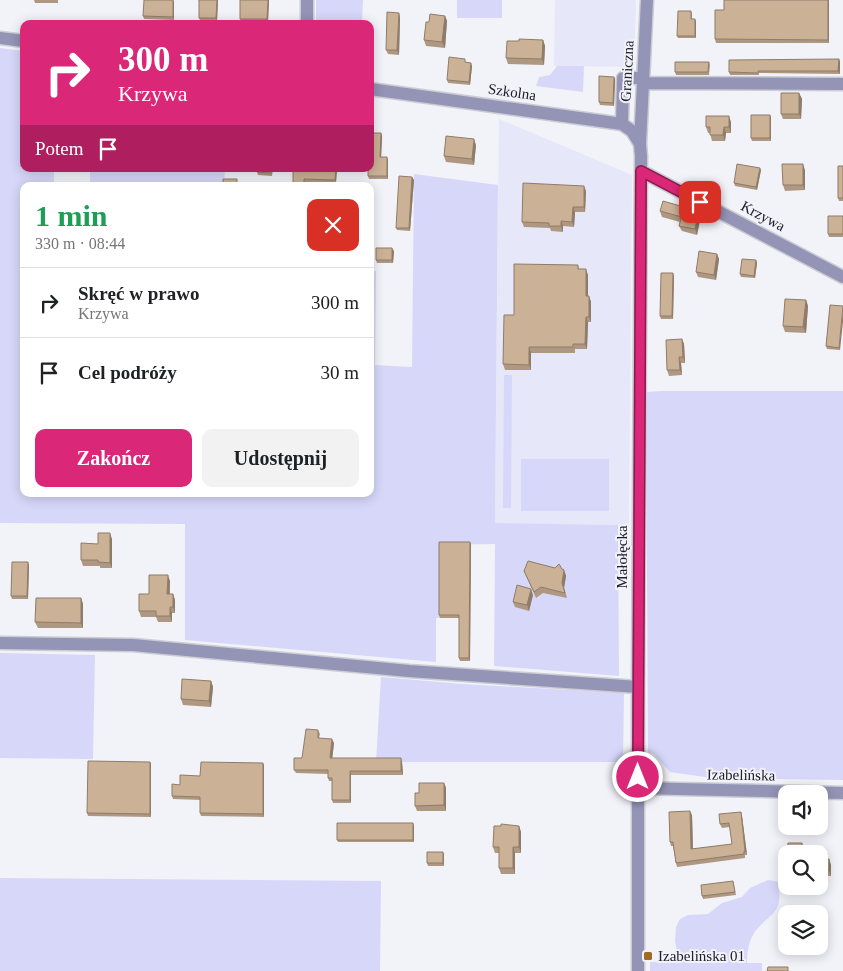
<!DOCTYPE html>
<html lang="pl">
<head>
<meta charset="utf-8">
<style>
  :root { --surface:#fff; --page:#f2f2f2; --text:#202124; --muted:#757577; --line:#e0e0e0; --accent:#db2777 }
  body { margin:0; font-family:"Times New Roman",serif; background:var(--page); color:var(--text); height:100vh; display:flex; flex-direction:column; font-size:19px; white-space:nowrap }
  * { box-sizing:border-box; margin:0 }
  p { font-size:16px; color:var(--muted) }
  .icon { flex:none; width:28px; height:28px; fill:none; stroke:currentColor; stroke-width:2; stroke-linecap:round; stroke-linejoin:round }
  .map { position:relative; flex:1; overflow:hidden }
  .sheet { position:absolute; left:20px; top:182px; width:354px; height:315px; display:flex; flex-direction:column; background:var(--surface); border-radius:10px; box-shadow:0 2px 12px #0003 }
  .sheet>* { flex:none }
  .hud { position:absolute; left:20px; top:20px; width:354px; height:152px; border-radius:10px; box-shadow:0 2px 12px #0003; background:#db2777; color:#fff; overflow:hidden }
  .controls { position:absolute; left:778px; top:785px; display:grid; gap:10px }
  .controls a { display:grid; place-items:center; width:50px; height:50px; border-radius:10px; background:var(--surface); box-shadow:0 2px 12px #0003; font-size:25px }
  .pin { position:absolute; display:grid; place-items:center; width:42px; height:42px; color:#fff; margin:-21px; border-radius:10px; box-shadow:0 2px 8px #0006 }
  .me { position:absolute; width:55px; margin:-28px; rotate:0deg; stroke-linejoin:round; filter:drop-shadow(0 0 4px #0008) }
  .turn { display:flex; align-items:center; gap:18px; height:105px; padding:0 15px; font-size:22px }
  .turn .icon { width:65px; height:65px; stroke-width:2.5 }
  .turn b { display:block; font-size:35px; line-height:42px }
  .then { display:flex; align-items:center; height:48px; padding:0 15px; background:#0003; gap:10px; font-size:19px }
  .round { display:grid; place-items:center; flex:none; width:52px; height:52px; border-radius:10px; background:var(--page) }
  .summary { display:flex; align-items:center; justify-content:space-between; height:85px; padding:0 15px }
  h1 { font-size:30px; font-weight:700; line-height:38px; color:#1e9e55 }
  .cta { display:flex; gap:10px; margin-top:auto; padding:10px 15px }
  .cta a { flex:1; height:58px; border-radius:10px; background:var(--accent); color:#fff; font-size:20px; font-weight:700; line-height:58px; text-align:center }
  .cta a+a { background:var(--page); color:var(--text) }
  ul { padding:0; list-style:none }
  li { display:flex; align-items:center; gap:15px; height:70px; padding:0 15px; border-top:1px solid var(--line) }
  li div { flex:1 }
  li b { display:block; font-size:19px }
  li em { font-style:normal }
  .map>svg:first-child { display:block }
  .built { fill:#e6e7f8 }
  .green { fill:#d7d8f9 }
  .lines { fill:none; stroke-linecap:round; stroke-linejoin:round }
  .minor-casing { stroke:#ccccd4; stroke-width:15 }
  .minor { stroke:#9394b6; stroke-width:12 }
  .wall { fill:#af9881 }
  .shaded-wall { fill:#8e7c69 }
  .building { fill:#cbb196; stroke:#8e7c69 }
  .route-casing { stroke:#8e194d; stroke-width:12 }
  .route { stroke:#db2777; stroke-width:9 }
  .poi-dot { fill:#a26a27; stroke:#f2f2f9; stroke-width:2 }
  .labels { text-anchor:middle; stroke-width:4; stroke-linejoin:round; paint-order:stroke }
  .street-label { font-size:15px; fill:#20202d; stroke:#f2f2f9 }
  .poi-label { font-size:15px; fill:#20202d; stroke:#f2f2f9; text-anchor:start }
</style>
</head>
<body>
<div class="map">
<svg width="843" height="971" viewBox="0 0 843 971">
  <rect width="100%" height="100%" fill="#f2f2f9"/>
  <path class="built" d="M555,0H636L634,67L554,66Z
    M499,119L632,175L629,525L495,524Z"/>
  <path class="green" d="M316,0H363L362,24H316Z
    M457,0H502V18H457Z
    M0,48L24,51V169H54V186H24V494H370V271H376L375,365L412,367L414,174L498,185L495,523L618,525L619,676L494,666L495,544L440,545V618H436V662L185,640V524L0,523Z
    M557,66H584L583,92L536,86L539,77L550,75Z
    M90,169H225L224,186H90Z
    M504,375H512L511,508H503Z
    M661,391H843V780L712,778L670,772L654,754L648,752L646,392Z
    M521,459H609V511H521Z
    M0,653L95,655L93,759L0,758Z
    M381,677L462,684L624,693L623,762H376Z
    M0,878L381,881L380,971H0Z
    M768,880L779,882C779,888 780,896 779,902C777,914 764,920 757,929C749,939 747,951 747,963H762V971H650V962H679L675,941L676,927L680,919L688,915L708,914L722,903L742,897L750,888Z"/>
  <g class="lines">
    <defs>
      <path id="minor" d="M307,24V0
        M0,38L24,41
        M643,83L843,84
        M370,89L622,124L632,131L640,144
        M622,124L623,78H643
        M641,171L843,277
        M0,643L133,645L409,671L638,687
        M638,788L843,793
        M638,971V687L641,156L640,144L647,0"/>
    </defs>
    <use href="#minor" class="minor-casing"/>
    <use href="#minor" class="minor"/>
  </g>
  <path class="wall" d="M34,0H58V3H35Z
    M173,0L174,2V20L144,19L143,16Z
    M199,0H218L217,21L200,20L199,18Z
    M269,0L268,22L241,21L240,19Z
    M829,0V43H716L715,39L724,10Z
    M691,11L692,13V19H695L696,22V38H678L677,36Z
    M399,13L400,18L399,55L388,54L386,50Z
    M445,16L447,21L445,48L426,46L424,40L429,22Z
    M543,40L545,46L544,65L508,64L506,58L519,41Z
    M839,59L840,62V74L759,73V75H730L729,72Z
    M466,62L472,66L470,85L448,83L447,80Z
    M709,62L710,65L709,75H676L675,72Z
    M615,79L614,106L600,105L599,102Z
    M799,93L802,99L801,119H783L781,114Z
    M770,115L771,118V141H752L751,138Z
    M731,122V133H726L725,141H712L710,133H708L706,127Z
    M381,133L382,136L381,157L388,160V179H369L368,176Z
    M476,145L474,165L446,162L444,156Z
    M843,166V201H839L838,198Z
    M273,169L272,176L258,175L257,172Z
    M293,169H337L336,182H305V186H293Z
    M761,170L757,190L735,186L734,183Z
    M805,170V190L785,191L783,185Z
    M412,177L414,180L410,231L397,230L396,228Z
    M586,191L585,212H575L574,227L563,226V232L551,231L550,228L524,227L522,222Z
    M660,211L686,212L698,215L700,220L697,235L682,231L679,226L680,222L662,217Z
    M843,216V237H829L828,234Z
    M394,251L393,263H377L376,260Z
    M717,254L719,259L716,280L698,277L696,272Z
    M756,260L757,263L755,278L741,277L740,274Z
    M578,265L579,269L588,275V296H589L591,302V322H588L587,349H575V353H531V370H505L503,364L514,315Z
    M674,276L673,319H661L660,316Z
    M806,300L808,306L806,333L785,332L783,326Z
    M830,305L840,350L827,349L826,346Z
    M682,339L684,344L685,363H681L682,375L669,376L667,370Z
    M112,539V568H100V566H83L81,560L98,544Z
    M471,544L470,661H460L459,658V618H440L439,615Z
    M29,565L28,599H12L11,596Z
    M562,569L564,570L566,576L564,588L567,598L543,593L536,598L524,571Z
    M170,581V594H173L175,600V613H172V622H158L156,617H141L139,611L149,594Z
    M533,595L529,611L515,607L513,602Z
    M81,598L83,604V628H38L35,622Z
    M211,681L213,687L211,707L183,705L181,699Z
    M318,730L320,734L319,738L334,743L332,758L402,762L403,775H351V803H333L332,800V781H329L328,778V774L296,773L294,770L302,758Z
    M150,762L151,764V817L88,816L87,813Z
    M264,765V817L201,816L200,813V800L173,799L172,796L180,785L200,776Z
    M444,783L446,788V811H417L415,806L419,793Z
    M741,812L742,816L747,855H745V858L677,867L676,863L673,846H671L670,842L692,815L693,849L732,844L730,827L722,828L720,824Z
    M413,823L414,826V842H338L337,840Z
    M519,826L521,832V853H515V874H501L499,868V853H495L493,847Z
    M802,843L804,850H826L828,856V859H829L831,865V876H824V880L819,883V854H787Z
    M443,852L444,855V866H428L427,863Z
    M733,881L736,895L703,899L702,896Z"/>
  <path class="shaded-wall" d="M173,0L174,2V20L173,17Z
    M217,0H218L217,21L216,18Z
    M268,0H269L268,22L267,19Z
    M828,0H829V43L828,40Z
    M399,13L400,18L399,55L397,50Z
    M445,16L447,21L445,48L442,42Z
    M695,19L696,22V38L695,36Z
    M543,40L545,46L544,65L542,59Z
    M839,59L840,62V74L838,71Z
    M471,63L472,66L470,85L469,82Z
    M614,77L615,79L614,106L613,103Z
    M799,93L802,99L801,119L799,114Z
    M770,115L771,118V141L770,138Z
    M729,116L731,122V133L729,127Z
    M724,127L726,133L725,141L723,135Z
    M381,133L382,136L381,160L380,157Z
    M474,139L476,145L474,165L472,159Z
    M387,157L388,160V179L387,176Z
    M803,164L805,170V190L803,185Z
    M760,168L761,170L757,190L756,187Z
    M336,169H337L336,182L335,180Z
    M412,177L414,180L410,231L409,228Z
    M584,186L586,191L585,212L584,207Z
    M573,207L575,212L574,227L572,222Z
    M698,215L700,220L697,235L695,229Z
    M561,221L563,226V232L561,226Z
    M392,248L394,251L393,263L392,260Z
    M717,254L719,259L716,280L714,275Z
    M756,260L757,263L755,278L754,276Z
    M586,269L588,275V302L586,296Z
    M673,273L674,276L673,319L672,316Z
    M589,296L591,302V322L589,317Z
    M806,300L808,306L806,333L803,327Z
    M843,309V322L840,350L839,348Z
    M586,317L588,322L587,349L585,344Z
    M682,339L684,344L685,363L683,357Z
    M529,347L531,353V370L529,365Z
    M679,357L681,363L682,375L680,370Z
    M110,533L112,539V568L110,563Z
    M470,542L471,544L470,661L469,658Z
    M28,562L29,565L28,599L27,596Z
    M564,570L566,576L564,588L567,598L562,583Z
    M168,575L170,581L169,600L167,594Z
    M531,589L533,595L529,611L527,605Z
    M173,594L175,600V613L173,607Z
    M81,598L83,604V628L81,623Z
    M170,607L172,613V622L170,616Z
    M211,681L213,687L211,707L209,701Z
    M332,739L334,743L332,761L330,758Z
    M401,758L402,762L403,775L401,771Z
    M150,762L151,764V817L150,814Z
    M263,763L264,765V817L263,814Z
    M350,771L351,775V803L350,800Z
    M444,783L446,788V811L444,805Z
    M690,811L692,815L693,853L691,849Z
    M741,812L742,816L747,855L745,851Z
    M413,823L414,826V842L413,840Z
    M519,826L521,832V853L519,847Z
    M513,847L515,853V874L513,868Z
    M826,850L828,856L827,865L825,859Z
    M443,852L444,855V866L443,863Z
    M829,859L831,865V876L829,870Z
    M822,870L824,876V880L819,883V876Z"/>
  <path class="building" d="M144,0H173V17L143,16Z
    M199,0H217L216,18H199Z
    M240,0H268L267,19H240Z
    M724,0H828V40L715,39V10H724Z
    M678,11H691V19H695V36H677Z
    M387,12L399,13L397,50H386Z
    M430,14L445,16L442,42L424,40L426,22H429Z
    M519,39L543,40L542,59L506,58L507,41H519Z
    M449,57L465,59V62L471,63L469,82L447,80Z
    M839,59L838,71H758V73L729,72V60Z
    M675,62H709L708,72H675Z
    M599,76L614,77L613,103L599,102Z
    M781,93H799V114H781Z
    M751,115H770V138H751Z
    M706,116H729V127H724L723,135H710V127H706Z
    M370,133H381L380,157H387V176H368V169H370Z
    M446,136L474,139L472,159L444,156Z
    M737,164L760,168L756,187L734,183Z
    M782,164H803V185H783Z
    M838,166H843V198H838Z
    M257,169H272L271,173L257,172Z
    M293,169H336L335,180L304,179V186H293Z
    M399,176L412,177L409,228H396Z
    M223,179H237V186H223Z
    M523,183L584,186V207H573L572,222L561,221V226H549V223L522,222Z
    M663,201L684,207L682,217L660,211Z
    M683,211L698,215L695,229L679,226Z
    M828,216H843V234H828Z
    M376,248H392V260H376Z
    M699,251L717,254L714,275L696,272Z
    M742,259L756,260L754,276L740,274Z
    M514,264L578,265V269H586V296H589V317H586L585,344H573V347H529V365L503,364L504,315H514Z
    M661,273H673L672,316H660Z
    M785,299L806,300L803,327L783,326Z
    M830,305L843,306L839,348L826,346Z
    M682,339L683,357H679L680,370H667L666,340Z
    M98,533H110V563L98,562V560H81V543L98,544Z
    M439,542H470L469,658H459V615H439Z
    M528,561L555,568L559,564L562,569L564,570L562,583L565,593L541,587L534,592L524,571Z
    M12,562H28L27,596H11Z
    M149,575H168L167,594H173V607H170V616H156V611H139V594H149Z
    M517,585L531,589L527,605L513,602Z
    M36,598H81V623L35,622Z
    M182,679L211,681L209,701L181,699Z
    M306,729L318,730V738L332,739L330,758H401V771H350V800H332V778H328V770H294V758H302Z
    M88,761L150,762V814L87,813Z
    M201,762L263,763V814L200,813V797L172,796V784L180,785V775L200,776Z
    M419,783H444V805L415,806V793H419Z
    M690,811L691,849L732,844L729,823L720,824L719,814L741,812L745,851H744V854L676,863L673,842H670L669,812Z
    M337,823H413V840H337Z
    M501,824L519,826V847H513V868H499V847H493L494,826H501Z
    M788,843H802V850H826L825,859H829V870H822V874L819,876V854H787Z
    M427,852H443V863H427Z
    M733,881L735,892L702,896L701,885Z
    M768,967H788V971H767Z"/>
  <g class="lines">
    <defs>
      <path id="route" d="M638,777L641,171L700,202"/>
    </defs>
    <use href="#route" class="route-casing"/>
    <use href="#route" class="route"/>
  </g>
  <rect class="poi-dot" x="643" y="951" width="10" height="10" rx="2.5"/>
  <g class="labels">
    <g class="street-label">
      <text transform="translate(627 71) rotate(-87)" y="5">Graniczna</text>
      <text transform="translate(512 92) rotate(8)" y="5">Szkolna</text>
      <text transform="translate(763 216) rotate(28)" y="5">Krzywa</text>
      <text transform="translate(622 557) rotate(-90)" y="5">Małołęcka</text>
      <text transform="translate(741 775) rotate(1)" y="5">Izabelińska</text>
    </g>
    <g class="poi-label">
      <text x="658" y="961">Izabelińska 01</text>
    </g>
  </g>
</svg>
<div class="controls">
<a><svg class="icon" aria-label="sound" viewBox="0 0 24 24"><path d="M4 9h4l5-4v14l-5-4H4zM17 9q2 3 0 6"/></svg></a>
<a><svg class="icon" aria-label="search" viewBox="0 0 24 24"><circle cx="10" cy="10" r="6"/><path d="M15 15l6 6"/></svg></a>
<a><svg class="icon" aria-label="layers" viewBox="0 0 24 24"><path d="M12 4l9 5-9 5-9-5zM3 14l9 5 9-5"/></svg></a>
</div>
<div class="pin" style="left:700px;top:202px;background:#d93025"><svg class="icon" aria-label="arrive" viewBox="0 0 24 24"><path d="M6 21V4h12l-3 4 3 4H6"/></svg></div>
<svg class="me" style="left:638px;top:777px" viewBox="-20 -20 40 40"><circle r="17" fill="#db2777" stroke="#fff" stroke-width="3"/><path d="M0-11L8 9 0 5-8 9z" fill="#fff"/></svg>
<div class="hud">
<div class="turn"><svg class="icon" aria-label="right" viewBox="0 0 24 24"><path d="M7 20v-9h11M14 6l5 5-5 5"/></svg><div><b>300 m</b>Krzywa</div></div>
<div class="then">Potem<svg class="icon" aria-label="arrive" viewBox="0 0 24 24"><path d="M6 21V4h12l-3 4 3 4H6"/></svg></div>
</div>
<section class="sheet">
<div class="summary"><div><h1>1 min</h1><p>330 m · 08:44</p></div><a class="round" style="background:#d93025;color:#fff"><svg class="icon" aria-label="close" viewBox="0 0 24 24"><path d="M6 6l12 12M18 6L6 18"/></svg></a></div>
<ul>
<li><svg class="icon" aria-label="right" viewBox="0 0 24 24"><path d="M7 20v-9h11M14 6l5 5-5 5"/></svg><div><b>Skręć w prawo</b><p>Krzywa</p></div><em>300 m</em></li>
<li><svg class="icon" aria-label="arrive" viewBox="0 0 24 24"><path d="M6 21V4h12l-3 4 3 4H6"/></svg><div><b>Cel podróży</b></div><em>30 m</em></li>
</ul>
<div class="cta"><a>Zakończ</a><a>Udostępnij</a></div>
</section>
</div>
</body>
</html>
